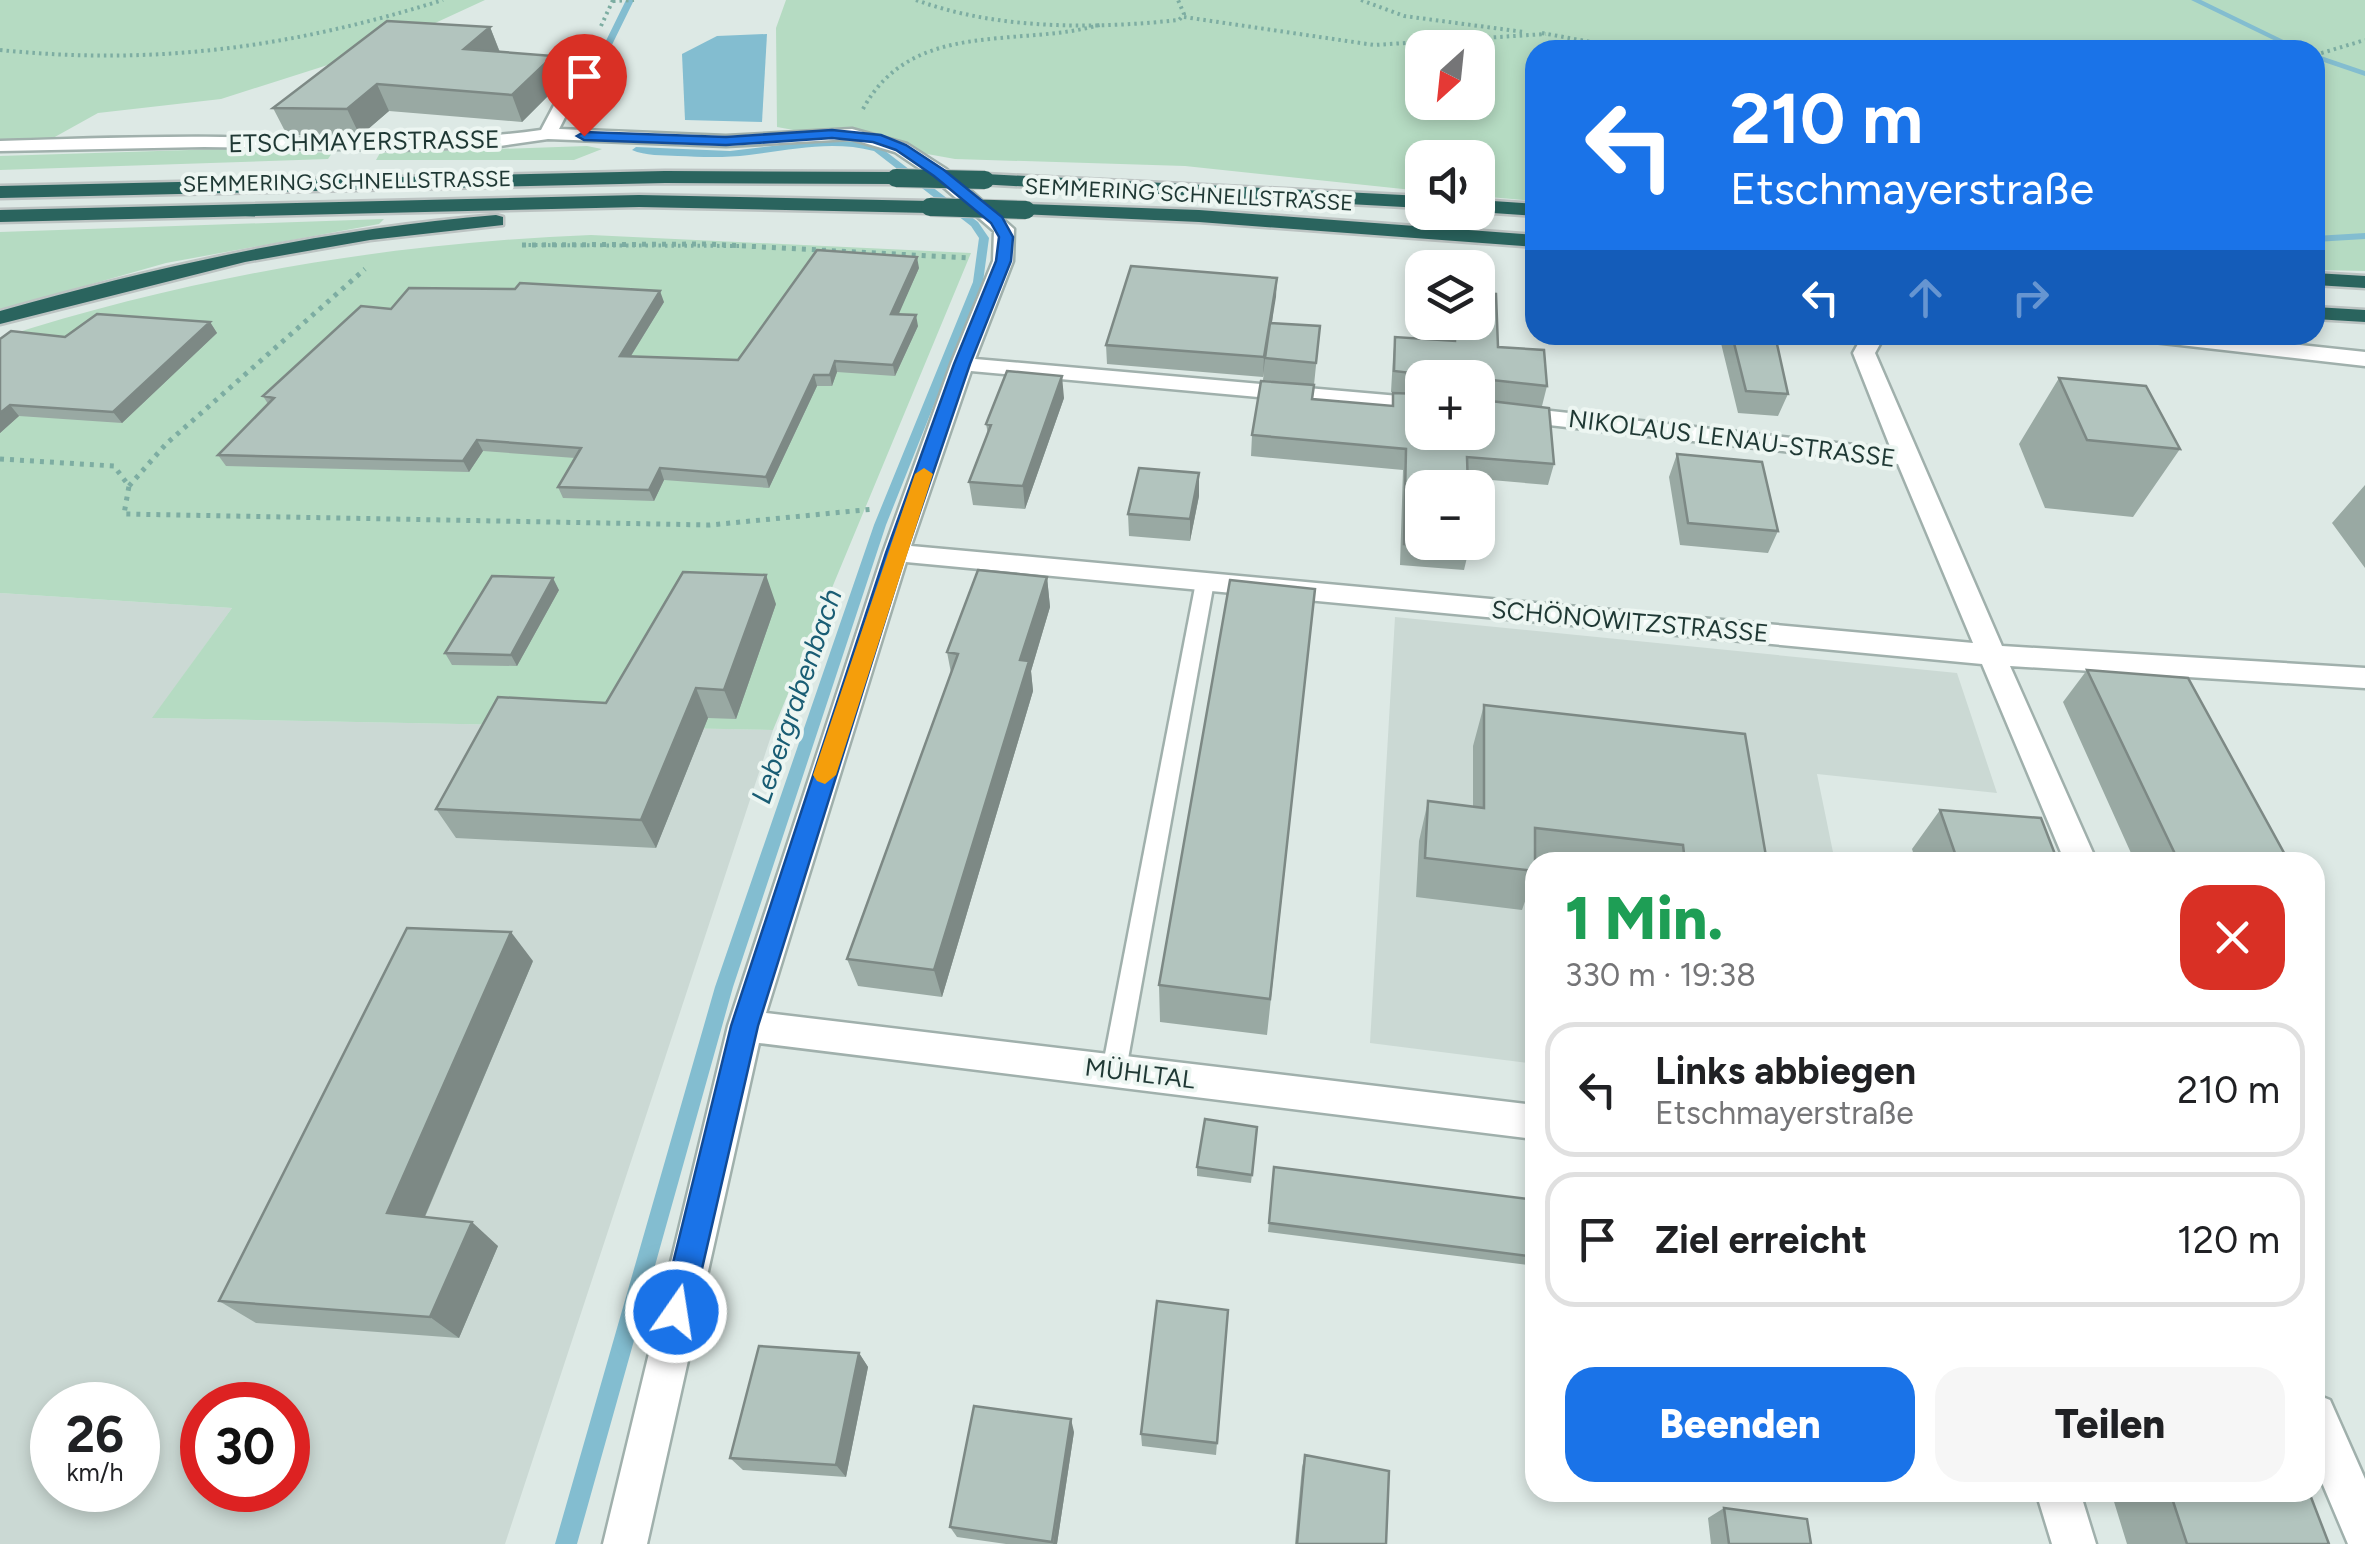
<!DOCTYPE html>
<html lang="de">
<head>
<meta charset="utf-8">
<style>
  :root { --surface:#fff; --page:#f6f6f6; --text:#202124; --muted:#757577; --line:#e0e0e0; --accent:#1a73e8 }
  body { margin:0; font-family:Figtree,sans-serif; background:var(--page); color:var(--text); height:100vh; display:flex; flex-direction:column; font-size:38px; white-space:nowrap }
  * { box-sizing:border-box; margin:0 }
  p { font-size:32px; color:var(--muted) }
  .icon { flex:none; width:55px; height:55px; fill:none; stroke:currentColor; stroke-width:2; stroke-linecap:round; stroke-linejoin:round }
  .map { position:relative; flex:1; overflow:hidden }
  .sheet { position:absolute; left:1525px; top:852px; width:800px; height:650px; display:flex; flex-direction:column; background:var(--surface); border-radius:30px; box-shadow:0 5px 15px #0003 }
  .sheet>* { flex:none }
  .guide { position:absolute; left:1525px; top:40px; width:800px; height:305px; border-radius:30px; box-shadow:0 5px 15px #0003; background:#1a73e8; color:#fff; overflow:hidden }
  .needle { width:65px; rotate:207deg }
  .buttons { position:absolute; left:1405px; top:30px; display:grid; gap:20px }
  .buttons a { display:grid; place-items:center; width:90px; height:90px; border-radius:20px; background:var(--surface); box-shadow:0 5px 15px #0003; font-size:50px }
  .speed { position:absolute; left:30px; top:1382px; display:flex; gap:20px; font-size:50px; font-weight:700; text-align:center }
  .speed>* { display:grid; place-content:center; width:130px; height:130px; border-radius:50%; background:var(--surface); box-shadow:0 5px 15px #0003; line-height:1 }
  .speed small { font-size:25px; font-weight:400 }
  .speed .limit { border:15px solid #d22; background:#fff; color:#111 }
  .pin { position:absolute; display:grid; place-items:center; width:85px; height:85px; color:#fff; margin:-102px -42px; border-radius:50% 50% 50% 0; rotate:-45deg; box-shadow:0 0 10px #0007 }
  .pin .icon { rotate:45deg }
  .me { position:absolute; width:110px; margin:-55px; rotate:13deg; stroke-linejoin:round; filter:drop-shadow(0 0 8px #0008) }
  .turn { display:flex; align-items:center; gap:35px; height:210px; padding:0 40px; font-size:45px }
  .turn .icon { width:130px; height:130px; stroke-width:2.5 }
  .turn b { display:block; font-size:70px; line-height:85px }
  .lanes { display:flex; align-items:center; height:95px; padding:0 40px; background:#0003; justify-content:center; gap:50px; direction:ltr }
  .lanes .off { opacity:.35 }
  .round { display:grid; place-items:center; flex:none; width:105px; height:105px; border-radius:30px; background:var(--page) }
  .head { display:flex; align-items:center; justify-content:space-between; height:170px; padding:0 40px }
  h1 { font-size:60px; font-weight:800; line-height:75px; color:#1e9e55 }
  .action { display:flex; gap:20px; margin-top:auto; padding:20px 40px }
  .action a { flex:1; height:115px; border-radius:30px; background:var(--accent); color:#fff; font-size:40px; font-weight:800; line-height:115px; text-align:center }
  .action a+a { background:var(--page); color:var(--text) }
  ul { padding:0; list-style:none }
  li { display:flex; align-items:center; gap:30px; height:135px; margin:0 20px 15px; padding:0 20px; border:5px solid var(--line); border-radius:30px }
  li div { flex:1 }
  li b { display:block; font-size:38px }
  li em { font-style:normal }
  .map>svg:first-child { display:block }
  .built { fill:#cbd9d4; fill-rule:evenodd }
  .green { fill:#b5dbc2; fill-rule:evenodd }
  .water { fill:#83bdd0 }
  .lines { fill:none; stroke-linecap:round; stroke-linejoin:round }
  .stream { fill:#83bdd0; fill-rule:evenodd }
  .service-casing { stroke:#a0b0ac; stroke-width:5 }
  .minor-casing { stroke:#a0b0ac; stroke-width:5 }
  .motorway-casing { stroke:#bcc3c2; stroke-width:5 }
  .path-far1 { stroke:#7dada2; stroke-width:4; stroke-dasharray:2.5 4; stroke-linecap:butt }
  .path { stroke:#7dada2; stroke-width:5; stroke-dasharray:4 6; stroke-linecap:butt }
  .service { fill:#fff; fill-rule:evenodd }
  .minor { fill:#fff; fill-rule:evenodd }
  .motorway { fill:#2a645e; fill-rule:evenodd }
  .motorway-bridge-casing { stroke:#bcc3c2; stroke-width:20; stroke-linecap:butt }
  .motorway-bridge { stroke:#2a645e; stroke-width:18 }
  .wall { fill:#99a9a3; fill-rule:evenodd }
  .shaded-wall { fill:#7d8985 }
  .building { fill:#b2c4be; stroke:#7d8985; stroke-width:2.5 }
  .route { fill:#1a73e8; stroke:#114b97; stroke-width:2.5 }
  .slow { fill:#f59e0b }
  .labels { text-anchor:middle; stroke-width:8; stroke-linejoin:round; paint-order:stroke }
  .far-street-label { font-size:22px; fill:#1f3834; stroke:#edf6f2 }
  .street-label { font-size:25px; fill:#1f3834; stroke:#edf6f2 }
  .water-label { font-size:28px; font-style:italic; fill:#195d74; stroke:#edf6f2 }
</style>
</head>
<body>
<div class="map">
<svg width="2365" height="1544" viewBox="0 0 2365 1544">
  <rect width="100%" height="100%" fill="#dde9e5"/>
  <path class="built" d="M0,593L232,608L153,718L773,730L505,1544H0ZM52,1405H138V1490H52ZM202,1405H288V1490H202Z
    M1395,617L1957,673L1997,793L1817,774L1835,862H1535V1064L1370,1043Z"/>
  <path class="green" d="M0,0H485L381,48L221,99L98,113L53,138L0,139Z
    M786,0H2365V271L2315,270V50H1535V201L1478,196V158H1422V191L1185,166L955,159L777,127L776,28ZM1422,48H1478V102H1422Z
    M587,146L602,149L574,160H376L380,153Z
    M221,149L332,153L328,159L0,170V156Z
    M384,219L379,224L166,263L0,310V232Z
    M591,235L971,253L773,730L152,718L232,608L0,593V338C192,276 390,243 591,235Z"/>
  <path class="water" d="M767,34L762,122L685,120L682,54L717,36Z"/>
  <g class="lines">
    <path class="stream" d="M626,0H634L580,110L584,120L577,122L572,110Z
      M2191,0H2201L2304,50H2294Z
      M2315,54L2365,71V76L2315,59Z
      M822,140L859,142L880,147L978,222L989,238L983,282L886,525L733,987L577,1544H555L715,987L874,525L973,282L979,238L971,226L874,151C831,140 791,150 749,155C725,158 701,157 678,156C663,155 645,156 632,150L636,147L730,151Z
      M2365,233V239L2315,242V236Z"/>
    <defs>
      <path id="service" d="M1205,576L1214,582L1126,1070L1122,1078L1114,1081L1106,1078L1102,1070L1196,582Z"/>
      <path id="minor" d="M585,47L599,50L559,129L726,136L852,129L907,144L946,169L1014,229L1013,261L975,359L1422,398V412L971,371L911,546L1973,643L1898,464L1478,417V403L1891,449L1853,353L1863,335H1885L1875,353L2002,646L2365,668V688L2010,666L2097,862H2065L1982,664L906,562L766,1013L1535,1105V1139L759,1043L647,1544H603L728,1026L883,553L951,364L993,261L994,231L932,177L895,152L851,139L726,146L548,139L500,146L400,150L204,147L0,151V141C74,139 148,136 221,137C328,139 436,145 541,130Z
        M2134,335H2205L2365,352V366L2145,341Z
        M2315,1394L2330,1400L2365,1479V1544H2348L2315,1466Z
        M2036,1492H2080L2096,1544H2052Z"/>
      <path id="motorway" d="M665,171L896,172L905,178L896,184L665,183L0,198V186Z
        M985,174L1422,196V208L978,184V176Z
        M639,195L930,201L940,207L930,213L639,207L0,222V210Z
        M1478,200L1535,204V216L1478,212Z
        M1026,204L1199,210L1535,235V247L1199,222L1019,214L1016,210Z
        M496,215L503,217V225L370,240L245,262L0,324V311C163,265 327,229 496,215Z
        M2315,273L2365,276V288L2315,285Z
        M2315,307L2365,310V322L2315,319Z"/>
    </defs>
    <use href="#service" class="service-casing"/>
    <use href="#minor" class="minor-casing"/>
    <use href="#motorway" class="motorway-casing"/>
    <path class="path-far1" d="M916,0C998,30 1094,29 1179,20L1184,14L1178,0
      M1361,0L1404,16L1524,32
      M613,1L634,0
      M1184,17L1374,45L1546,34
      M601,26L613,0
      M1542,33L1634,50
      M0,50C158,66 292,47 443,0
      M2315,55L2365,40
      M863,109C913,17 1020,49 1103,24
      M522,245L747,246"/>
    <path class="path" d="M522,245L707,244L969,258
      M0,459L114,466L129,486L124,514L710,525L874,509
      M129,486L166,444L365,269"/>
    <use href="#service" class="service"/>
    <use href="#minor" class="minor"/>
    <use href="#motorway" class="motorway"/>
    <defs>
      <path id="motorway-bridge" d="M896,178L985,180
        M930,207L1026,210"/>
    </defs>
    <use href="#motorway-bridge" class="motorway-bridge-casing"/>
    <use href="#motorway-bridge" class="motorway-bridge"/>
  </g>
  <path class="wall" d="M490,27L500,52L562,82L522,122L389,111L360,136L287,135L273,108Z
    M919,268L898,314L918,326L895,376L837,372L832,386H817L769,488L664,480L654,501L563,498L558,487L575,458L483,451L469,472L226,466L218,455L268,404L263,396L391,309L664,302L631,356L738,360Z
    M1277,278L1272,323L1320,326L1314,385L1263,380L1264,370L1263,377L1107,364L1106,345Z
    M210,322L217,333L122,423L19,416L0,433V339L65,337Z
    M1452,322H1478L1498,347L1547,386L1542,406L1554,464L1548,485L1468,478L1469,549L1464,570L1400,565L1403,470L1251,456L1252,435L1312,399L1392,406L1393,393H1405L1391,392L1393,357L1395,337L1452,341ZM1422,378H1478L1422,432Z
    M1719,335H1775L1788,394L1778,416L1738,413Z
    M2059,378L2180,449L2133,517L2045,508L2019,444Z
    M1064,398L1025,509L973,505L969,482L988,434L986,424Z
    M1677,454L1778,531L1768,553L1680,545L1669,477Z
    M2365,485V568L2332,523Z
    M1199,496L1190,541L1129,536L1128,514Z
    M1047,577L1050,607L1031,671L1033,691L942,997L858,986L847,959L951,673L947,652Z
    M1315,589L1267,1035L1160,1022L1159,985Z
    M559,590L517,666L452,665L445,653Z
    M776,604L736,719L708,718L656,848L456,838L436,809L606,703Z
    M2087,670L2289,862H2135L2063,702Z
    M1484,705L1767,862H1535V873L1522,910L1416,897L1419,841L1428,801L1473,806V746Z
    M1940,810L2058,862H1916L1912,849Z
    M533,961L425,1217L498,1246L459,1338L256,1323L219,1301Z
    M1257,1127L1251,1183L1197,1176V1167Z
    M1274,1167L1535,1200V1266L1268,1232Z
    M1228,1310L1216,1455L1142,1446L1141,1434Z
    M859,1353L868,1367L846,1477L743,1470L730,1458Z
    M1074,1432L1057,1544H1006L957,1537L950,1527Z
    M1305,1455L1386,1544H1295L1302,1467Z
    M2111,1492H2309L2329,1544H2127Z
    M1724,1508L1811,1544H1711L1708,1518Z"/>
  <path class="shaded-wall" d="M490,27L500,53L464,49Z
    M553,56L562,82L522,122L512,95Z
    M377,84L389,111L360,136L347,109Z
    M917,257L919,268L894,325L891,314Z
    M1277,278L1276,297L1266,358H1265L1263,377L1264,357Z
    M660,291L664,302L624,367L620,356Z
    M916,315L918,326L895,376L893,365Z
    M210,322L217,333L122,423L113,412Z
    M835,361L837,372L832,386L830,375Z
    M814,375L817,386L769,488L766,477Z
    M1062,376L1064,398L1025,509L1023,486Z
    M10,405L19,416L0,433V413Z
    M477,440L483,451L469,472L463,461Z
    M660,468L664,480L654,501L649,490Z
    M1199,473V496L1190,541V519Z
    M766,575L776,604L736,719L724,690Z
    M1047,577L1050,607L1031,671L1033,691L942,997L934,970L1020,660Z
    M553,578L559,590L517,666L511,655Z
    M696,688L708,718L656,848L641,820Z
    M511,932L533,961L416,1237L387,1213Z
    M472,1222L498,1246L459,1338L430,1317Z
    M859,1353L868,1367L846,1477L836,1465Z
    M1071,1419L1074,1432L1057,1544H1053Z"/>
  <path class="building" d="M387,21L490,27L464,49L553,56L512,95L377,84L347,109L273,108Z
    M817,250L917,257L891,314L916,315L893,365L835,361L830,375H814L766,477L660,468L649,490L558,487L581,448L477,440L463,461L218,455L274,398L263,396L361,306L391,309L409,288L515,289L520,283L660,291L620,356L738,360Z
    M1131,266L1277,278L1264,357L1106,345Z
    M1478,293L1496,294L1498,347L1544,350L1547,386L1483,379L1478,383V397L1482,400L1549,408L1554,464L1467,457L1468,488H1422V542H1469V549L1404,544L1406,449L1252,435L1261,381L1314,385L1312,399L1393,406V393L1422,394V432H1478V378H1428V375L1394,371L1395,337L1455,341V322H1478Z
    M97,314L210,322L113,412L10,405L0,413V339L11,331L65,337Z
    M1270,323L1320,326L1316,363L1265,358Z
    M1732,335H1775L1788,394L1746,391Z
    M1007,371L1062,376L1023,486L969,482L991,425L986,424Z
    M2059,378L2146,386L2180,449L2087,440Z
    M1677,454L1762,462L1778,531L1688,523Z
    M1139,468L1199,473L1190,519L1128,514Z
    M978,570L1047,577L1020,660L1029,661L934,970L847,959L958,654L947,652Z
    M683,572L766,575L724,690L696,688L641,820L436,809L498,697L606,703Z
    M492,576L553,578L511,655L445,653Z
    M1230,580L1315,589L1270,999L1159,985Z
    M2087,670L2188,678L2289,862H2241L2177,858Z
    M1484,705L1745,734L1767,862H1685L1683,845L1535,828V871L1425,858L1428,801L1484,808Z
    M1940,810L2041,818L2058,862H1958Z
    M407,928L511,932L387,1213L472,1222L430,1317L219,1301Z
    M1205,1119L1257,1127L1252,1175L1197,1167Z
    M1274,1167L1535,1200V1257L1269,1223Z
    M1157,1301L1228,1310L1217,1443L1141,1434Z
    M759,1346L859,1353L836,1465L730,1458Z
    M974,1406L1071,1419L1052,1542L950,1527Z
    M1305,1455L1389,1471L1386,1544H1297Z
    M2170,1492H2309L2329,1544H2187Z
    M1724,1508L1807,1519L1811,1544H1729Z"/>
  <path class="route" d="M832,130L881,135L906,145L944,170L1002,217L1013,237L1011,261L970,364L906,553L758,1026L692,1312L687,1323L676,1328L666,1323L661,1312L731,1026L886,553L954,364L996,261L999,237L991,223L934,176L896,150L873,142L832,138L726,145L584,140L577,136L584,132L726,137Z"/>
  <path class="slow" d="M924,468L933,474L836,775L825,784L817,781L813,775L915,474Z"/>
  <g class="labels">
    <g class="far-street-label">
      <text transform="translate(347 181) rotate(-1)" y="8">SEMMERING SCHNELLSTRASSE</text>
      <text transform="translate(1189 194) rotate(3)" y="8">SEMMERING SCHNELLSTRASSE</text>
    </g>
    <g class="street-label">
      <text transform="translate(364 141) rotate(-1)" y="9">ETSCHMAYERSTRASSE</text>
      <text transform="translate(1732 438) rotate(7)" y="9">NIKOLAUS LENAU-STRASSE</text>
      <text transform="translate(1630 621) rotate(5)" y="9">SCHÖNOWITZSTRASSE</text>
      <text transform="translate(1140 1073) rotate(7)" y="9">MÜHLTAL</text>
    </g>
    <g class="water-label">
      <text transform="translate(796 696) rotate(-71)" y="10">Lebergrabenbach</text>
    </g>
  </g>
</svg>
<div class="buttons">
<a><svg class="needle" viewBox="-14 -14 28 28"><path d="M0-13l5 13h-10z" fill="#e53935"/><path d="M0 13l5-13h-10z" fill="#757577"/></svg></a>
<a><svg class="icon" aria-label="sound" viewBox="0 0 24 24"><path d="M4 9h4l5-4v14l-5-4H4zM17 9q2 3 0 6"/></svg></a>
<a><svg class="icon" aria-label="layers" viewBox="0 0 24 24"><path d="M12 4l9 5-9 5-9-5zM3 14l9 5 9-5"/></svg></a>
<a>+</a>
<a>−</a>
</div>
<div class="speed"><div>26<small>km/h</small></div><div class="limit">30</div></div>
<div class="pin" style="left:584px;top:136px;background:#d93025"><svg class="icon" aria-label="arrive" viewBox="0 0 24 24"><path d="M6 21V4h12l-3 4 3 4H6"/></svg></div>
<svg class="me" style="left:676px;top:1312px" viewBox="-20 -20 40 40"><circle r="17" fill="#1a73e8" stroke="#fff" stroke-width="3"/><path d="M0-11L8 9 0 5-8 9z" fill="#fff"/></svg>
<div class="guide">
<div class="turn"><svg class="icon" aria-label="left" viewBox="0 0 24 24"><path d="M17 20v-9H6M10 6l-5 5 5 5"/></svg><div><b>210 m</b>Etschmayerstraße</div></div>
<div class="lanes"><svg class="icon" aria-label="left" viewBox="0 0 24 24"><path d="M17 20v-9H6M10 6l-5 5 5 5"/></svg><svg class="icon off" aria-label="ahead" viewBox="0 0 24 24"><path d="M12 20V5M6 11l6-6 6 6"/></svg><svg class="icon off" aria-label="right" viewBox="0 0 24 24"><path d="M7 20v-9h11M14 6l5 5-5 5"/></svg></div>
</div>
<section class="sheet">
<div class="head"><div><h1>1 Min.</h1><p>330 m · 19:38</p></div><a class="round" style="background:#d93025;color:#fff"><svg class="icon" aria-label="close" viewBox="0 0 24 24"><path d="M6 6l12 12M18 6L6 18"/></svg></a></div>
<ul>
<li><svg class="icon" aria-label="left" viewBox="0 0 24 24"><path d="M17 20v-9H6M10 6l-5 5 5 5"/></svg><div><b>Links abbiegen</b><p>Etschmayerstraße</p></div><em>210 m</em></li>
<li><svg class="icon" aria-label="arrive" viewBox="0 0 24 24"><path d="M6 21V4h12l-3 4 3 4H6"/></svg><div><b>Ziel erreicht</b></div><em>120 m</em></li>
</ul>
<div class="action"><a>Beenden</a><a>Teilen</a></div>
</section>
</div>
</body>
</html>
